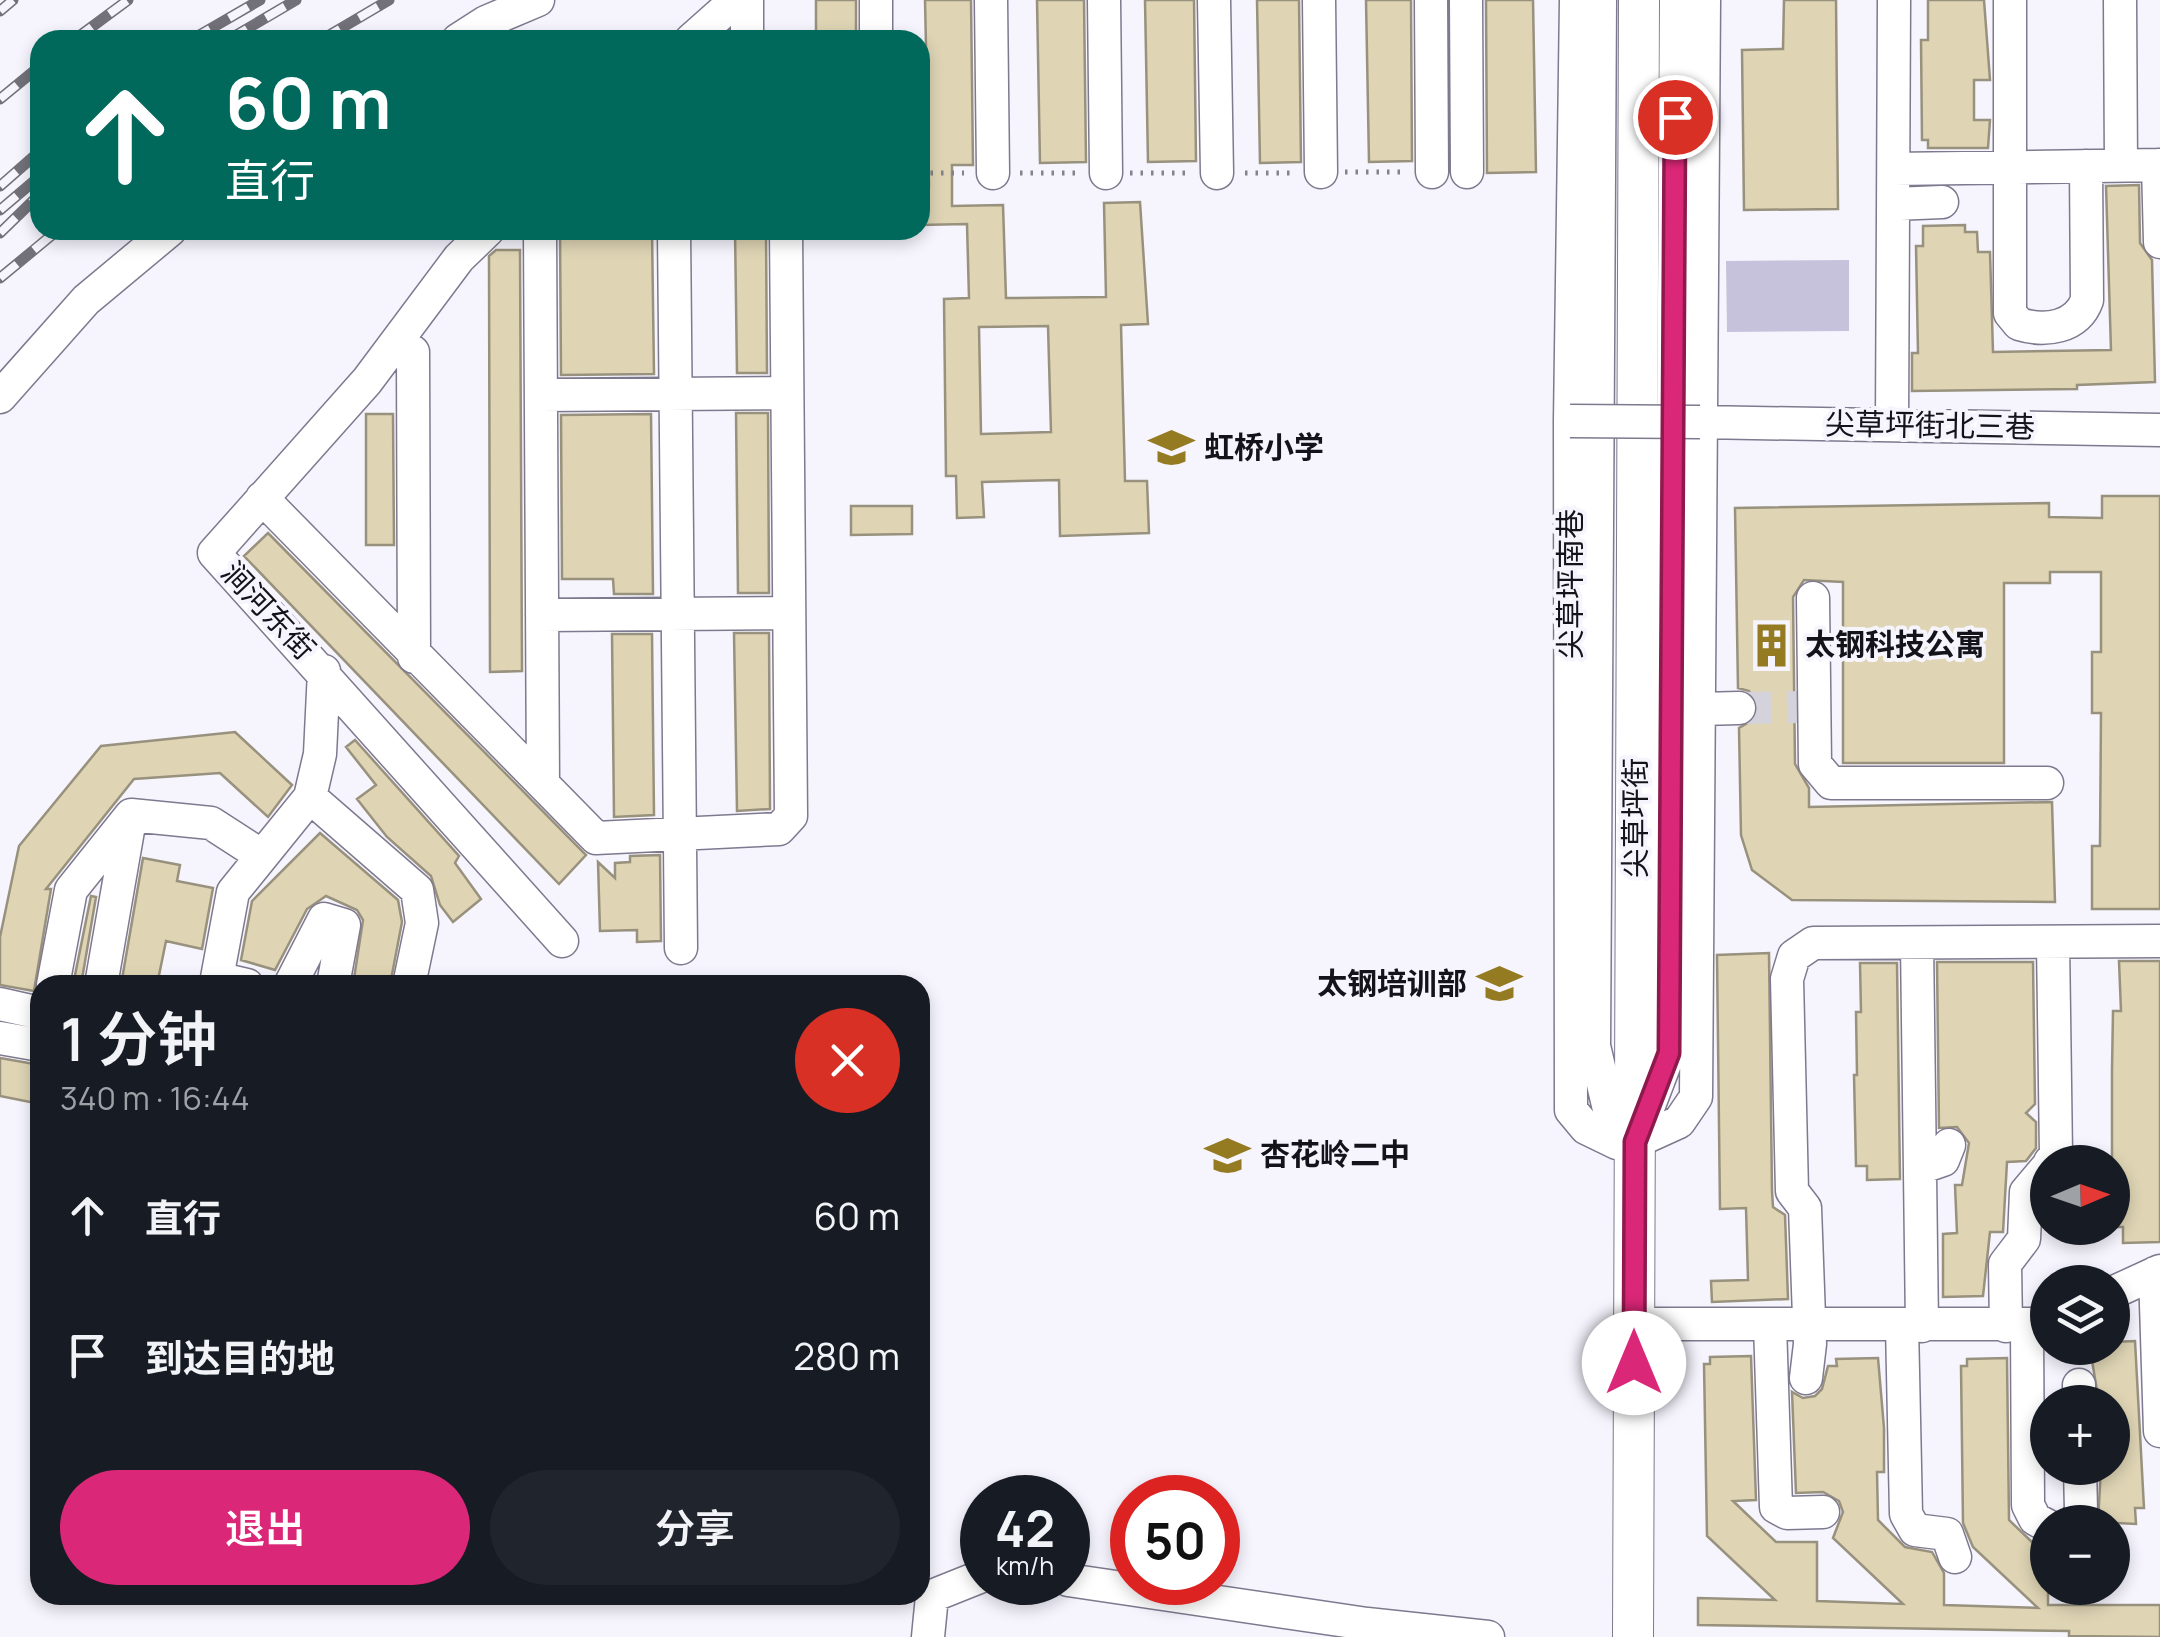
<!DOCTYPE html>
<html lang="zh">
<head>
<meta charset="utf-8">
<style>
  :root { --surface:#171b24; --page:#20242c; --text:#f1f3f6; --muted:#9ea1a6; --accent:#db2777 }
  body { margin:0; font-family:Manrope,"Noto Sans SC",sans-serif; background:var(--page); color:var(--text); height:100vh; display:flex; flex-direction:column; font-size:38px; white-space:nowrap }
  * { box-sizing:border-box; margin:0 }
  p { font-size:32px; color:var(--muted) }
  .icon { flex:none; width:55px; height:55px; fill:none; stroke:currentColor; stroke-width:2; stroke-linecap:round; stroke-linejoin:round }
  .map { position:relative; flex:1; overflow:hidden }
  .panel { position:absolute; left:30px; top:975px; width:900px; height:630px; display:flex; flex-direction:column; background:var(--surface); border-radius:30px; box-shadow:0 5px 15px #0003 }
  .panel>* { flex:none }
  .banner { position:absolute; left:30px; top:30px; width:900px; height:210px; border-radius:30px; box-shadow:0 5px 15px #0003; background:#00695c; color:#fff; overflow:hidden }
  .needle { width:65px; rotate:88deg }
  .buttons { position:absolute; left:2030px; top:1145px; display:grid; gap:20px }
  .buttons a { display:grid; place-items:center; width:100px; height:100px; border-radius:50%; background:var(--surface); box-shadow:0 5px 15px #0003; font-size:50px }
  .speed { position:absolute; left:960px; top:1475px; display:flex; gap:20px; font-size:50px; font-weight:700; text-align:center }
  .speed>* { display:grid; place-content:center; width:130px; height:130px; border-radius:50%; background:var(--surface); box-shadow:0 5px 15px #0003; line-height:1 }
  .speed small { font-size:25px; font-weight:400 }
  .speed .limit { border:15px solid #d22; background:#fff; color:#111 }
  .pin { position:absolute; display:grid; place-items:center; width:85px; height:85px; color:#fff; margin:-42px; border:5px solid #fff; border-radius:50%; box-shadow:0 2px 10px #0007 }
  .me { position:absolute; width:110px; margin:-55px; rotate:0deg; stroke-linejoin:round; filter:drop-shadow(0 0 8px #0008) }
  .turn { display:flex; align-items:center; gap:35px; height:210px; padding:0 30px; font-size:45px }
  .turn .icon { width:130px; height:130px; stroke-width:2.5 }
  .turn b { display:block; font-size:70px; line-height:85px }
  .round { display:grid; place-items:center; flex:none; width:105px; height:105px; border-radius:52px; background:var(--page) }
  .summary { display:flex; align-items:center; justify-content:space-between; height:170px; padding:0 30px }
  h1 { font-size:60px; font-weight:600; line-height:75px }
  .action { display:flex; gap:20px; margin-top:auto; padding:20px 30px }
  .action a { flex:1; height:115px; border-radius:60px; background:var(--accent); color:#fff; font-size:40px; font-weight:600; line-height:115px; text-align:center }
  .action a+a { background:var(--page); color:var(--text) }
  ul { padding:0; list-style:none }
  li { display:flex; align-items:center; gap:30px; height:140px; padding:0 30px }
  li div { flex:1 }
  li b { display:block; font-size:38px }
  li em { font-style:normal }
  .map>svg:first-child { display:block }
  .green { fill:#c7c2db }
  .building { fill:#dfd5b5; stroke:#98917d; stroke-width:2.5; fill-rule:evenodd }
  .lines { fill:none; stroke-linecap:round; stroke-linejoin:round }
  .minor-tunnel { stroke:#d4d2db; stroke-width:32; stroke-dasharray:32 16; stroke-linecap:butt }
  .minor-casing { stroke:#7e798e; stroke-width:35 }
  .major-casing { stroke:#7e798e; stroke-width:42 }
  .path { stroke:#838189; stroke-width:5; stroke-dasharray:2.5 8; stroke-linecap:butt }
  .minor { stroke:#fff; stroke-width:32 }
  .major { stroke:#fff; stroke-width:40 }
  .rail-casing { stroke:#727179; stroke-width:11 }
  .rail { stroke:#f6f4fd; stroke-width:8; stroke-dasharray:22; stroke-linecap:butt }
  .minor-bridge-casing { stroke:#7e798e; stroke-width:35; stroke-linecap:butt }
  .minor-bridge { stroke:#fff; stroke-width:32 }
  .route-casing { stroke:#8e194d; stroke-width:25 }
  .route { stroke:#db2777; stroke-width:18 }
  .labels { text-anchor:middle; stroke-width:8; stroke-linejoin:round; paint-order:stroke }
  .street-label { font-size:30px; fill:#14131a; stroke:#f6f4fd }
  .poi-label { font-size:30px; font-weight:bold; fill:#14131a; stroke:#f6f4fd; text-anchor:start }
</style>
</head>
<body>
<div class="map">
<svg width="2160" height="1637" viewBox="0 0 2160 1637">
  <rect width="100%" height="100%" fill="#f6f4fd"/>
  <path class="green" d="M1849,260V331L1727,332L1726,261Z"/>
  <path class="building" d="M816,0H856V40H822L821,33H816Z
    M925,0H971L973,165H952V206L1003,205L1006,298L1106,297L1104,203L1140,202L1148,324L1121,325L1125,481H1147L1149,533L1060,536L1059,480L982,482L984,517L957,518L956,476H946L944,299L969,298L967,224L920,225V186H929ZM1048,326L1051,432L981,434L979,327Z
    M1037,0H1084L1086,162L1040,163Z
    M1145,0H1194L1196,161L1148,162Z
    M1257,0H1299L1301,162L1260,163Z
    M1366,0H1411L1412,161L1369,162Z
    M1486,0H1533L1536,172L1487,173Z
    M1784,0H1836L1838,209L1744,210L1742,50L1783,49Z
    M1928,0H1984L1990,80H1974V120H1990L1988,148H1928V140H1922L1921,40H1928Z
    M2139,185L2140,243L2152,260L2155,382L2077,385V389L1912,391V353H1918L1916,246H1923V226L1965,225V232H1977L1978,252H1990L1993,352L2111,350L2106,186Z
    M560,230H652L654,374L561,375Z
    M735,230H766L767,373H737Z
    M496,250H520L522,671L490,672L489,256Z
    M736,413H768L769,593H738Z
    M366,414H393L394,545H366Z
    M651,414L653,594H614L613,579H562L561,415Z
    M2102,496H2160V909H2092V846H2100L2101,713H2092V652H2101V572H2050V583H2004V763H1843V582L1804,580L1793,597L1795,764L1809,788V807L2052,802L2055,902L1792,900L1752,870L1741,835L1739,728L1756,718L1759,707L1749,691L1738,688L1735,508L2049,503V517L2102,518Z
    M851,506H912V534L851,535Z
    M268,533L586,855L559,884L244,556Z
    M734,633H769L770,809L737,811Z
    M612,634H652L654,815L614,817Z
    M235,732L292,785L268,817L220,773L134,779L46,889H51L34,991L0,985V937L19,846L101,746Z
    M355,740L459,856L455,863L481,899L453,922L440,905L431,876L387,837L357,799L376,785L346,747Z
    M320,833L398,900L402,922L390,985H353L363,920L357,910L326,896L307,909L275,970L241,960L252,901Z
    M660,855L661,941L637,942V930L600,931L598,862L615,878V863L630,862V856Z
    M143,858L180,865L177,881L213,888L202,949L166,941L157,985H121Z
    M91,896L96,897L81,985H73Z
    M1769,953L1772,1191L1773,1207L1785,1215L1788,1299L1712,1302L1711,1281L1748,1280L1746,1208L1720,1209L1717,955Z
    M2119,961H2160V1242L2123,1243V1227H2112V1070L2113,1011H2121Z
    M1937,962H2033L2035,1104L2026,1113L2036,1122V1148L2026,1161L2007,1162L2003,1232H1990L1983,1296L1943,1297V1234L1957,1233L1955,1185H1962L1969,1143L1957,1127L1939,1128Z
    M1860,963H1897L1900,1179L1867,1180V1166H1856L1854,1075H1857L1856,1012H1861Z
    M0,1058L40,1065V1104L0,1096Z
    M2135,1341L2144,1508H2135L2136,1524L2098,1522L2101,1468H2112V1402H2099L2091,1355L2103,1354L2102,1348H2112V1342Z
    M1751,1356L1756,1500L1733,1501L1776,1542H1817V1601L1903,1604L1833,1538L1843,1512L1839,1501L1823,1492L1796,1493L1792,1392L1803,1398L1815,1396L1822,1389L1828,1366H1837L1836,1359L1878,1358L1884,1428V1472H1877L1878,1520L1905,1547L1932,1552L1944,1573V1605L2038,1608L1973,1547L1963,1523L1961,1366H1967V1359L2007,1358L2009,1520L2034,1544L2048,1546V1605H2160V1637L2069,1636V1631L1698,1625V1598L1775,1600L1707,1536L1704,1364H1710V1357Z"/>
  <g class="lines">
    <path class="minor-tunnel" d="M1739,708L1807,707"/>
    <defs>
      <path id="minor" d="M747,0V40
        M876,0V40
        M991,0L993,173
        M1104,0L1106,173
        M1214,0L1217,173
        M1319,0L1321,172
        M1431,0L1432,172
        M1466,0L1467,172
        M1576,0L1570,421L1571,1110L1586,1128L1617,1143
        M1600,0L1594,1046L1617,1143
        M2010,0V313L2019,324C2045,332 2077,328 2087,300L2086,166
        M2120,0L2121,165
        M458,40L486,22L538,0
        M691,40L736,0
        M2158,165L2160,242
        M1894,169L2160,165
        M1894,204L1942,202
        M488,230L459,258L367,381L214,553L562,941
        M540,230L543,784
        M674,230L681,948
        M413,352L414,657
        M541,395L787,393
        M0,397L86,300L170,230
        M1700,422L2160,430
        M1892,425L1894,0
        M262,498L596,838L779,829L791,816L786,230
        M1813,598L1815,764L1831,783H2047
        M542,615L789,613
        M1700,709L1739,708
        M310,797L417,890L422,923L409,985
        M1917,943L1922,1326
        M53,985L71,890L131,815L211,823L259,854
        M101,985L130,819
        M247,985L217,978L233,892L310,797L320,754L324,671
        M290,985L324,919L344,925L333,985
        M0,1004L40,1013
        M0,1038L40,1045
        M1640,1129L1669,1053L1676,0
        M1635,1142L1679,1122L1696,1097L1704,0
        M2050,1162L2056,1155L2053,942
        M1920,1168L1943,1160L1949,1145
        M2155,1273L2160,1431
        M2112,1293L2160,1271
        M1634,1324H2048
        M1770,1325L1776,1507L1787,1513L1823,1512
        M1902,1325L1906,1514L1915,1530L1947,1534L1955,1557
        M2006,1326L2005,1264L2024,1239L2026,1192L2048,1166
        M2027,1326L2028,1505L2035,1519L2048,1526
        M1806,1378L1810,1344L1805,1208L1792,1191L1787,979L1794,956L1813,943L2160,941
        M2079,1385V1402
        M2075,1522L2081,1511L2080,1468
        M1068,1580L1367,1624L1488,1637
        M928,1637L932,1596L982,1576"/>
      <path id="major" d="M1633,1637L1639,0"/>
    </defs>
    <use href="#minor" class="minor-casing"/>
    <use href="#major" class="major-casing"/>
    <path class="path" d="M1345,172H1404
      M920,173H964
      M1020,173H1079
      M1130,173H1189
      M1245,173H1294"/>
    <use href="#minor" class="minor"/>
    <use href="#major" class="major"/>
    <defs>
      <path id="rail" d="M0,11L13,0
        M74,40L128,0
        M191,40L260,0
        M228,40L296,0
        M321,40L389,0
        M0,99L40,66
        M0,186L40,151
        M0,210L40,176
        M0,233L40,194
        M0,278L58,230"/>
    </defs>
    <use href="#rail" class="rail-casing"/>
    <use href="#rail" class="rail"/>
    <defs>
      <path id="minor-bridge" d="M1570,421L1700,422"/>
    </defs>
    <use href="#minor-bridge" class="minor-bridge-casing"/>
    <use href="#minor-bridge" class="minor-bridge"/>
  </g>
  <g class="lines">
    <defs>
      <path id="route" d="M1634,1363L1635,1142L1669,1053L1675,117"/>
    </defs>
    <use href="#route" class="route-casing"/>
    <use href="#route" class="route"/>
  </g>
  <defs>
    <symbol id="school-bare" viewBox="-9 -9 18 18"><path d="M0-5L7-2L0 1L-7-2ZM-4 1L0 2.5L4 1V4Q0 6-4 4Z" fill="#947a21" stroke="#f6f4fd" stroke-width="2.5" paint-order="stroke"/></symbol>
    <symbol id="building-bare" viewBox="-9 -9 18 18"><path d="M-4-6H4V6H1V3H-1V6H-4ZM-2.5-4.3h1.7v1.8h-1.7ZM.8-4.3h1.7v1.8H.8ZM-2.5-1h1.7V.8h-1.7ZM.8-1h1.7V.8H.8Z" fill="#947a21" stroke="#f6f4fd" stroke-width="2.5" paint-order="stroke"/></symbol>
  </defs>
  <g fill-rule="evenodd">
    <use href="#school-bare" x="1140" y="416" width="63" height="63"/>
    <use href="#building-bare" x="1740" y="614" width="63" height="63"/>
    <use href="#school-bare" x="1468" y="952" width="63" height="63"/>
    <use href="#school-bare" x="1196" y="1124" width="63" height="63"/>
  </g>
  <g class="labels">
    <g class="street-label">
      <text transform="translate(1930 426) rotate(1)" y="10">尖草坪街北三巷</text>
      <text transform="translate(1571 584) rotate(-90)" y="10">尖草坪南巷</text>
      <text transform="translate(268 611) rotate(47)" y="10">涧河东街</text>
      <text transform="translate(1636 818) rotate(-90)" y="10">尖草坪街</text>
    </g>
    <g class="poi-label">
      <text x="1204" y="458">虹桥小学</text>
      <text x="1805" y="655">太钢科技公寓</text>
      <text x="1467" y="994" text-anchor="end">太钢培训部</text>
      <text x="1260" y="1165">杏花岭二中</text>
    </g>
  </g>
</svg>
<div class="buttons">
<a><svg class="needle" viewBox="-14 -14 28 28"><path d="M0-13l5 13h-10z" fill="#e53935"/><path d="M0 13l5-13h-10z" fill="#9ea1a6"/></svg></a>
<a><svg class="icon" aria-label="layers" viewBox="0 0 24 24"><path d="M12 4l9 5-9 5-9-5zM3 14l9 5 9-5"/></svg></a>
<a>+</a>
<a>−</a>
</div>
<div class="speed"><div>42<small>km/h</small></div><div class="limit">50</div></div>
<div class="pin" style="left:1675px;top:117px;background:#d93025"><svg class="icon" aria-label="arrive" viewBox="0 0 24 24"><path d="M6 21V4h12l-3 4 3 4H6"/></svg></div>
<svg class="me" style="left:1634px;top:1363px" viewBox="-20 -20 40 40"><circle r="19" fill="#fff"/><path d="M0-13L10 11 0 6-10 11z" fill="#db2777"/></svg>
<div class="banner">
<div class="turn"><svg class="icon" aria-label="ahead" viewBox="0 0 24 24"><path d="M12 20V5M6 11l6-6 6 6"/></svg><div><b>60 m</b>直行</div></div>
</div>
<section class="panel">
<div class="summary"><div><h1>1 分钟</h1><p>340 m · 16:44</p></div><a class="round" style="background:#d93025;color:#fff"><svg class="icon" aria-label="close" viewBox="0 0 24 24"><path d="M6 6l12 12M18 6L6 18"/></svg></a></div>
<ul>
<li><svg class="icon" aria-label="ahead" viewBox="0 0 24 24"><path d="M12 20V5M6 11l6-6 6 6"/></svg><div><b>直行</b></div><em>60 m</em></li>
<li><svg class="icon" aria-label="arrive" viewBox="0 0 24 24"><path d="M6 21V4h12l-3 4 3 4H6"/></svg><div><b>到达目的地</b></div><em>280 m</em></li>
</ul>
<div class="action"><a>退出</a><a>分享</a></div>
</section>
</div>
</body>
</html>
